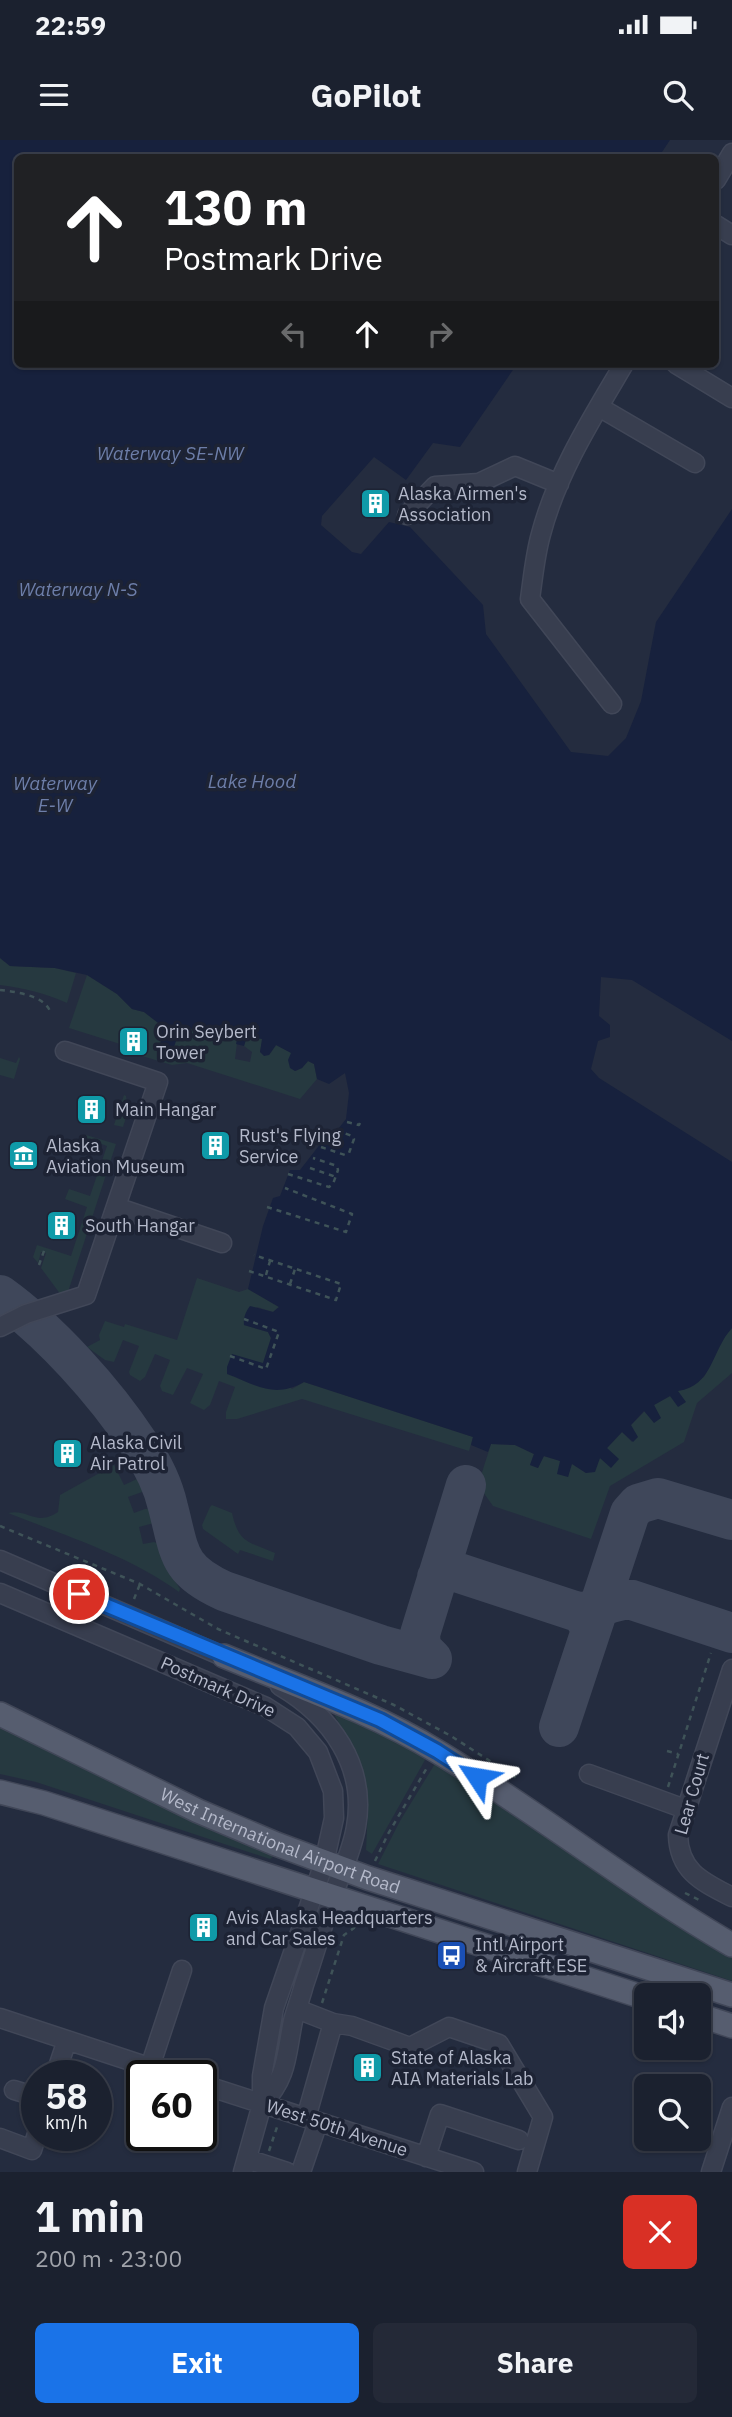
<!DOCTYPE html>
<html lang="en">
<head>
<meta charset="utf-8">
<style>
  :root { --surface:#1b212f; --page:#242937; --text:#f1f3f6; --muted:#a0a3aa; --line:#393e4b; --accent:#1a73e8 }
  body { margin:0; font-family:"IBM Plex Sans",sans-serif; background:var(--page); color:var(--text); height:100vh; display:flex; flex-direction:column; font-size:26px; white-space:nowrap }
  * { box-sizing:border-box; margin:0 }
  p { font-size:23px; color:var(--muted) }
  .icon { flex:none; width:38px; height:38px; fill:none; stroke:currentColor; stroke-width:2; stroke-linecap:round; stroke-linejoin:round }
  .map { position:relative; height:2032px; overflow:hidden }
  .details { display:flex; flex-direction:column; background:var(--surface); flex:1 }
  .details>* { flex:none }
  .hud { position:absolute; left:14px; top:14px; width:705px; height:214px; border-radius:10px; box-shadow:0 2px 5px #0004,0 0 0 2px var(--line); background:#202124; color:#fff; overflow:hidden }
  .fabs { position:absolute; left:634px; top:1843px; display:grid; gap:14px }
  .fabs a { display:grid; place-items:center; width:77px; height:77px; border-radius:10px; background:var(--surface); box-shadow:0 2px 5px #0004,0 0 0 2px var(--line); font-size:35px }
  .speed { position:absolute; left:21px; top:1920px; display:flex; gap:14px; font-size:35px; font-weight:700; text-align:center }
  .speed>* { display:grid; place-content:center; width:91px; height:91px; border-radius:50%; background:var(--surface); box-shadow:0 2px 5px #0004,0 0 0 2px var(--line); line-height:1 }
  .speed small { font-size:18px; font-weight:400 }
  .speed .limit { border:4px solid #111; border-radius:10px; background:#fff; color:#111 }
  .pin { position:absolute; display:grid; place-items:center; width:60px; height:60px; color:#fff; margin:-30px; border:4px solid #fff; border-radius:50%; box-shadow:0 2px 7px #0007 }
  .me { position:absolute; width:77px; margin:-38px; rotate:303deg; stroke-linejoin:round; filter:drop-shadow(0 0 5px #0008) }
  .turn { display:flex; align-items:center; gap:24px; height:147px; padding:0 35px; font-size:32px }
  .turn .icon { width:91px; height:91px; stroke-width:2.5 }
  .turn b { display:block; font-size:49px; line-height:60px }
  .lanes { display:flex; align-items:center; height:66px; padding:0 35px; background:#0003; justify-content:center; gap:35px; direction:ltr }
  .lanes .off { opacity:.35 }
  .round { display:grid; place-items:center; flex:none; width:74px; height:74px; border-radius:10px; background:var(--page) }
  .headline { display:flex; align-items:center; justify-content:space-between; height:119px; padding:0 35px }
  h1 { font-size:42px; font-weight:700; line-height:52px }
  .button { display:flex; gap:14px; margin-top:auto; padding:14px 35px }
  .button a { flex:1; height:80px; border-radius:10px; background:var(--accent); color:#fff; font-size:28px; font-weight:700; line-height:80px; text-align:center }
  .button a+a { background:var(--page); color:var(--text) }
  .status { display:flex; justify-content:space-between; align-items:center; height:49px; padding:0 35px; background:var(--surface); direction:ltr }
  .status svg { height:19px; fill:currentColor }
  header { display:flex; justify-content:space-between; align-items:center; height:91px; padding:0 35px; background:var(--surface); font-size:32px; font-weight:700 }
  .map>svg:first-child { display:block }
  .green { fill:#263940 }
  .water { fill:#17213d }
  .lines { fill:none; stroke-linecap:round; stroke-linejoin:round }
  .taxiway { stroke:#3f475a; stroke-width:40 }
  .minor-casing { stroke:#414758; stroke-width:21 }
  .major-casing { stroke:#414758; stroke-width:26 }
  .path { stroke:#3f5358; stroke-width:2.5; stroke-dasharray:5 5; stroke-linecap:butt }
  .minor { stroke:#383e4f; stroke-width:18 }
  .major { stroke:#565d6f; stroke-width:23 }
  .route-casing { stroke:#114b97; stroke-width:18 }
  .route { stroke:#1a73e8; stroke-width:12 }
  .labels { text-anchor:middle; stroke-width:7; stroke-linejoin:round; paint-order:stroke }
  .poi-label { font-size:18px; fill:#b4b9ca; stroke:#1d2334; text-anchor:start }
  .street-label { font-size:18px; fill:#b4b9ca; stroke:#1d2334 }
  .water-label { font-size:19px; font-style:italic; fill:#6d7ea9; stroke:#1d2334 }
</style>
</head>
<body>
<div class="status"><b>22:59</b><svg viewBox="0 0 49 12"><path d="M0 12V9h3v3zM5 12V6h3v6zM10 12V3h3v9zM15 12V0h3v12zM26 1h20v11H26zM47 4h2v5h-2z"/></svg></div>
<header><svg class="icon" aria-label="menu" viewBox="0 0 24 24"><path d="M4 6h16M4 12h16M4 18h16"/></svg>GoPilot<svg class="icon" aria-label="search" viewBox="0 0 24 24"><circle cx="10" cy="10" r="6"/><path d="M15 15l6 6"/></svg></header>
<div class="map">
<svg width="732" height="2032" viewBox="0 0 732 2032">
  <rect width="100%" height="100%" fill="#242c3f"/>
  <path class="green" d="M0,818L10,826L55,828L76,833L67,863C45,853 24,848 0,845Z
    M87,835L117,854L132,869L144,872L163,886L160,909C191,880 200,886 238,895L235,919L250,922L252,912L244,906L247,895L263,899L260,912L269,915L276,905L292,913L295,931L302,928L308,921L314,924L317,939L300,959L187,923L172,925L132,913L141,909L143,902L139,894L133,892L124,896L120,904L69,888Z
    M19,917L20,919L14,939L0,935V918L16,923Z
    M124,955L126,956L128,971L123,987L114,985Z
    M86,995L116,1004L67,1155H61L41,1128L46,1113L41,1112L38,1123L33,1117L37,1105L71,1116L87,1067L65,1059L69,1049L90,1056L107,1006L85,998Z
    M197,1138L239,1152L248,1149L279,1167L273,1172L257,1167L244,1185L268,1192L271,1198L263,1224L292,1249L304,1242L473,1297L469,1311L302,1259L237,1279H226V1272L235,1247L219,1241L210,1265L204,1270L190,1263L203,1234L187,1228L173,1255L162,1251L160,1246L170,1220L155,1214L145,1237L140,1241L130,1235L129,1232L139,1206L123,1200L114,1222L105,1220L87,1207L100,1200L99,1195L105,1181L124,1187L125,1184L177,1200Z
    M732,1188V1233L697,1263L684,1302L610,1346L591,1399L493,1366L478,1345L491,1304L515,1305L534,1314L530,1325L538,1328L543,1316L561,1321L568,1337L571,1323L586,1333L600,1318L611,1327L607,1308L622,1292L632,1302L630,1286L645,1271L660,1278L654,1265L670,1256L685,1262L677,1251L704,1237L725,1196Z
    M114,1325L124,1345L137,1339L145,1340L147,1346L145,1351L128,1357L134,1373L145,1369H154L158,1380L154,1383L139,1387L143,1404L154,1402L162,1405L167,1428L180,1449L179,1452C128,1415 66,1396 8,1373C28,1368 36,1387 58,1372L60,1355Z
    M212,1365L232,1373C239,1404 248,1401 275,1413L273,1421L240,1410L238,1414L203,1389L202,1385L210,1367Z
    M334,1571L426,1614L425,1620L372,1714L366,1710L368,1668L359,1619L335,1576Z
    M0,1585L260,1708L273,1717L270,1719L36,1642L0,1634Z
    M436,1622L445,1625L649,1767L732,1818V1841L378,1724L400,1681Z"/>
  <path class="water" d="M0,0H670L658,18H18V224H517L460,307L433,303L406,340L374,317L322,376L321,385L352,412L361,414L389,382L410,387L483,465L486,494L571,612L608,616L626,598L641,561L656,482L732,369V901L632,840L601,837L599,876L610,885V897L598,901L591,929L599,938L732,1022V1188C711,1211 713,1246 678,1251L686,1262L678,1267L670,1256L654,1265L661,1278L654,1283L644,1271L631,1285L638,1297L633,1302L622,1292L607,1308L619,1319L611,1328L600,1318L595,1332L586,1333L572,1324L568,1337L557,1334L560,1321L544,1316L538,1328L530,1325L534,1314L515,1305L491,1304L488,1312L471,1305L473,1297L304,1242C274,1259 256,1245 227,1234V1227L232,1214L263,1223L271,1198L268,1192L244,1185C243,1178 246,1171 250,1166L273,1172L279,1167L248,1149L263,1086L273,1058L280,1056L290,1030H300L321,1003L328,1002L346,979L349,953L345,933L329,944L317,939L314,924L308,921L302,928L295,931L290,928L288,920L291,913L276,905L269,915L264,916L260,912L262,899L247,896L244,906L236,904L238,895L202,886L179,892L172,913L160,909L162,886L144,872L132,869L117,854L87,835L55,828L10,826L0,818Z"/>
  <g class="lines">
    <path class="taxiway" d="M0,1155C50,1191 105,1252 139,1304C152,1323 163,1345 168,1367C180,1413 177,1430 224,1451L381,1505L432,1519
      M437,1437L449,1432H456L578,1472L584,1477L591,1489
      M578,1472C598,1472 612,1458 632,1460L732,1493
      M432,1519L421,1508L420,1494L466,1345
      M559,1587L630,1373L638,1364L658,1358L732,1380"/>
    <defs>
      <path id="minor" d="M716,40L732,13
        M716,85L732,95
        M676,224L732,258
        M599,267L695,323
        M407,375L435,346L479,343L515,326L559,344
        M612,564L530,459C533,438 535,415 541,394C557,333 592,278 624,224
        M116,1067L222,1103
        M0,1187L26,1174L86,1155L158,942L65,911
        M0,1420L234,1521
        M0,1453L266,1567L297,1587L318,1612L333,1651L334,1678L324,1723L274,1868L262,1936V1964L243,2032
        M732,1529L678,1695C679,1732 703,1742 732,1757
        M589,1634L685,1669
        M297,1869L333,1883L306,1978
        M0,1878L176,1936
        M333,1883L352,1886L410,1907L449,1887L499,1904L543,1977L527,2032
        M150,1927L182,1830
        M55,1936L67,1900
        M201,1944L474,2032
        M14,1950L37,1957
        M262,1964C288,1937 286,1915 293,1881C296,1869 301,1857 304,1845C314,1816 322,1787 332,1758C340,1735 352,1712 356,1687C367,1626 331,1576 280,1546
        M0,1998L32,2010L37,1994
        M426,2017L440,1974L519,2000
        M247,2019L287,2032
        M301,2032L318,1982
        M711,2032L732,1967"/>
      <g id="major">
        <path d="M224,1516C296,1546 371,1571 438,1612C538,1672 630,1746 732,1805"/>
        <path id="s1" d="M0,1574L198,1671L276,1704L368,1738L732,1855"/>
        <path d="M0,1652L44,1663L646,1858"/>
        <path d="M698,1875L732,1886"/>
      </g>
    </defs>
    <use href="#minor" class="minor-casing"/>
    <use href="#major" class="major-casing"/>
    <path class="path" d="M0,850C16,852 43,855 50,871
      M347,982L359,985L360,983
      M321,1007L345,1015L349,1013L354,999L352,996L339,991
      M310,1028L336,1037
      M288,1034L329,1047L333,1044L338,1030L337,1026L313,1018
      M267,1067L346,1092L352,1074L285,1048
      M39,1125L45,1108
      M249,1131L336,1160L341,1144L254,1115
      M266,1135L270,1121
      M290,1144L295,1129
      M230,1216L266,1229L279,1192L244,1179
      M0,1386L140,1444L218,1489L394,1565L451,1596L518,1639
      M134,1459L140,1444
      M667,1611L678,1614
      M668,1647L711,1513
      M375,1721L388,1694L428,1626
      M685,1753L701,1761
      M322,1863L344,1795L354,1788L355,1784
      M269,2011L278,1984"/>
    <use href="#minor" class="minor"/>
    <use href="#major" class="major"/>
  </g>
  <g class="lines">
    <defs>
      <path id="route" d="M79,1454L380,1580L437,1611L477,1637"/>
    </defs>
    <use href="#route" class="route-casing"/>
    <use href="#route" class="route"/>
  </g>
  <defs>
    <symbol id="building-square" viewBox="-11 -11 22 22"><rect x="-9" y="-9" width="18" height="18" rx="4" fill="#0f9aa8" stroke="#1d2334"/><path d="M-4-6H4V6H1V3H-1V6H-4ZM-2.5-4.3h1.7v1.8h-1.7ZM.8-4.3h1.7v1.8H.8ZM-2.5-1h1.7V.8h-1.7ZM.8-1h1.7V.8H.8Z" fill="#fff"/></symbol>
    <symbol id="museum-square" viewBox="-11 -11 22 22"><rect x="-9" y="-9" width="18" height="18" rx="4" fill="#0f9aa8" stroke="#1d2334"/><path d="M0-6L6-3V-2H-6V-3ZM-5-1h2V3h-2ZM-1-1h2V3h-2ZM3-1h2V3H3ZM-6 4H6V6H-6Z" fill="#fff"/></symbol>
    <symbol id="bus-square" viewBox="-11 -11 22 22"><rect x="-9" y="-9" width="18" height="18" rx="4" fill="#1a4fb4" stroke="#1d2334"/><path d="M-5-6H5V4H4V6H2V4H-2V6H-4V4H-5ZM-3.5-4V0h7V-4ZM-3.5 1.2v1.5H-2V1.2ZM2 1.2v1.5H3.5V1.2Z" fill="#fff"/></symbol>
  </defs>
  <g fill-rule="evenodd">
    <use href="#building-square" x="358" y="346" width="35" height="35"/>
    <use href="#building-square" x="116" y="884" width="35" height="35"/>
    <use href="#building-square" x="74" y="952" width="35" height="35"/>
    <use href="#building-square" x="198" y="988" width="35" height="35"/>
    <use href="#museum-square" x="6" y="998" width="35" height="35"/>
    <use href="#building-square" x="44" y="1068" width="35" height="35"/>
    <use href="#building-square" x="50" y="1296" width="35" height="35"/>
    <use href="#building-square" x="186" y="1770" width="35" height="35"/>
    <use href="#bus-square" x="434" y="1798" width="35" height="35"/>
    <use href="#building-square" x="350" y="1910" width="35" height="35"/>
  </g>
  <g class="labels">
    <g class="poi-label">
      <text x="398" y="360">Alaska Airmen's<tspan x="398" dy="21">Association</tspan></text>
      <text x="156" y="898">Orin Seybert<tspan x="156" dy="21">Tower</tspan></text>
      <text x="115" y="976">Main Hangar</text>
      <text x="239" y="1002">Rust's Flying<tspan x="239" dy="21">Service</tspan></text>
      <text x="46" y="1012">Alaska<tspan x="46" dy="21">Aviation Museum</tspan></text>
      <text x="85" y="1092">South Hangar</text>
      <text x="90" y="1309">Alaska Civil<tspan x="90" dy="21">Air Patrol</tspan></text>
      <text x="226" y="1784">Avis Alaska Headquarters<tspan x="226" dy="21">and Car Sales</tspan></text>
      <text x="475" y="1811">Intl Airport<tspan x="475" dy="21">&amp; Aircraft ESE</tspan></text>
      <text x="391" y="1924">State of Alaska<tspan x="391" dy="21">AIA Materials Lab</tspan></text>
    </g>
    <g class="street-label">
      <text transform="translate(218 1547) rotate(24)" y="6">Postmark Drive</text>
      <text transform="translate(692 1654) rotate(-74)" y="6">Lear Court</text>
      <text dy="6" stroke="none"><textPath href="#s1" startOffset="308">West International Airport Road</textPath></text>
      <text transform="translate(337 1988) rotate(18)" y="6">West 50th Avenue</text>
    </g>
    <g class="water-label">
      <text x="170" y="320">Waterway SE-NW</text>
      <text x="78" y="456">Waterway N-S</text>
      <text x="252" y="648">Lake Hood</text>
      <text x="55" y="650">Waterway<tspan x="55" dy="22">E-W</tspan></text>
    </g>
  </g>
</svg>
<div class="fabs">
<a><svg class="icon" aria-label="sound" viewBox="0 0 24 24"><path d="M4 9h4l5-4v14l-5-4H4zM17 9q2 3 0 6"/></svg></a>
<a><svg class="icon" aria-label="search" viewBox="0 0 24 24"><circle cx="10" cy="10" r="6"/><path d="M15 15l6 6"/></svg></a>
</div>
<div class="speed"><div>58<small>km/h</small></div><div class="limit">60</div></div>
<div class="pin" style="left:79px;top:1454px;background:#d93025"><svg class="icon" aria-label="arrive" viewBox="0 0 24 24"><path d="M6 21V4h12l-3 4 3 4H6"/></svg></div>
<svg class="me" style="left:477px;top:1637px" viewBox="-20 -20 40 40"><path d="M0-17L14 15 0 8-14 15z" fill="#1a73e8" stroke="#fff" stroke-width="4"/></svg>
<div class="hud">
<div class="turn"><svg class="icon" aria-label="ahead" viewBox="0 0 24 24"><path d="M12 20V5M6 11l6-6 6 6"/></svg><div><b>130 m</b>Postmark Drive</div></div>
<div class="lanes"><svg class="icon off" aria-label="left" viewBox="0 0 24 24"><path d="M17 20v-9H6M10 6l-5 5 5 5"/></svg><svg class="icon" aria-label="ahead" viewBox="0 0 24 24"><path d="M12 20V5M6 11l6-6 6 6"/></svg><svg class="icon off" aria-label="right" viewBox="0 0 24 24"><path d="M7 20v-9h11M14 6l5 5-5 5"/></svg></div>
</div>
</div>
<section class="details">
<div class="headline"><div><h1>1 min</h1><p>200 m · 23:00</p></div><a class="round" style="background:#d93025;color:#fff"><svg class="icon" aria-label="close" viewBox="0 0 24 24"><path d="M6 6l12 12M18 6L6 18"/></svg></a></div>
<div class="button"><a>Exit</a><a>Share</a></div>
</section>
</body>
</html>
